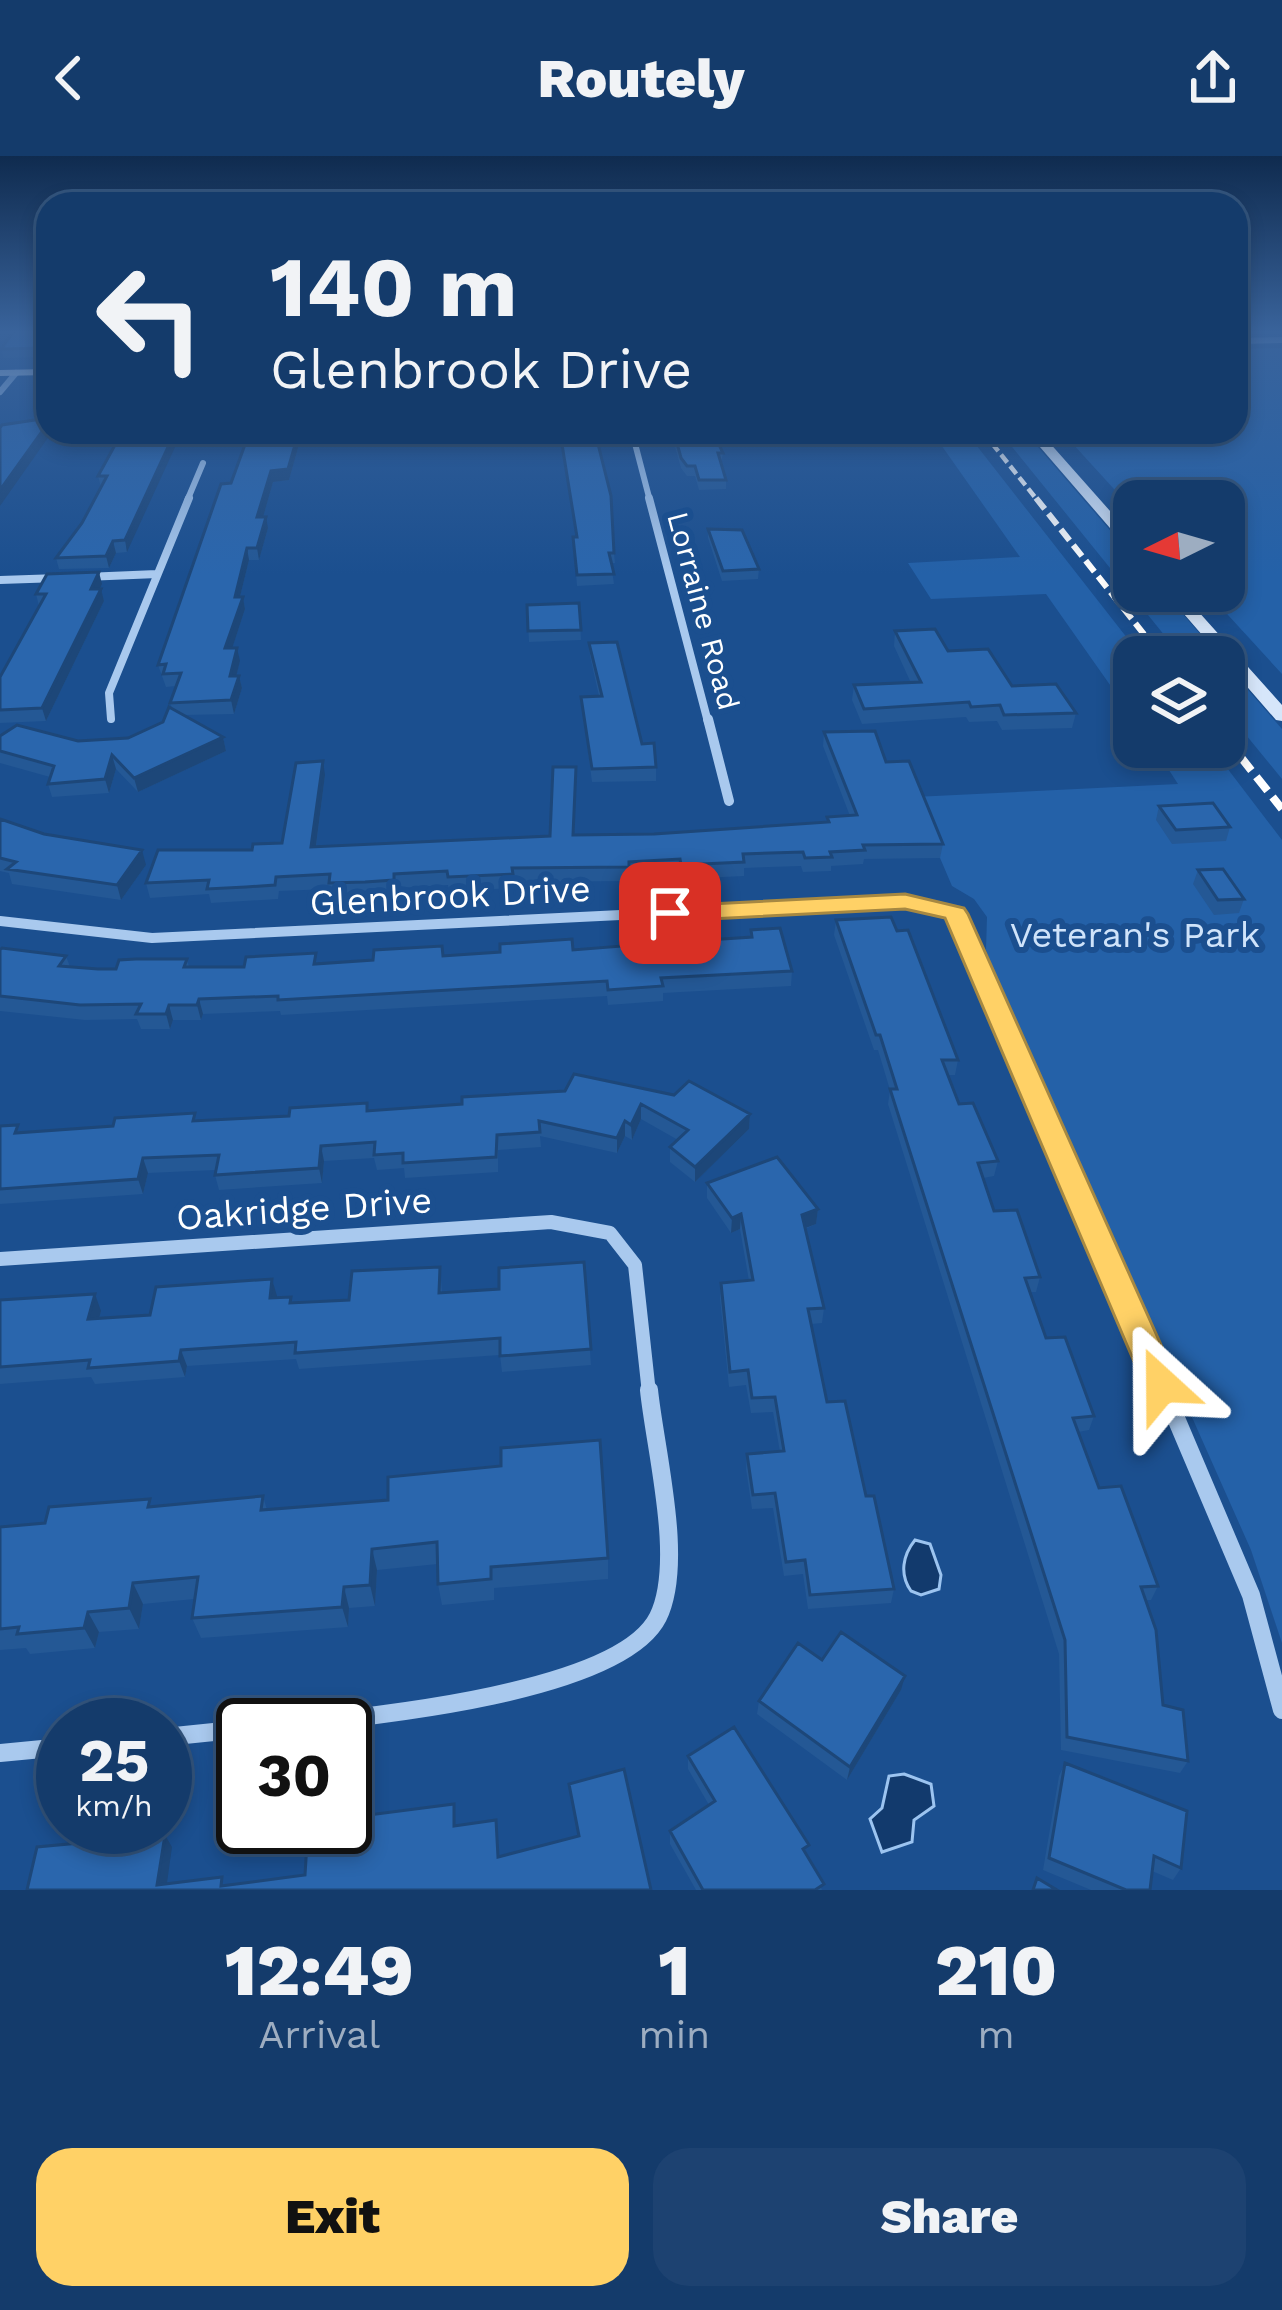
<!DOCTYPE html>
<html lang="en">
<head>
<meta charset="utf-8">
<style>
  :root { --surface:#143b6b; --page:#1d4271; --text:#f1f3f6; --muted:#9dadc1; --line:#33557e; --accent:#ffd166 }
  body { margin:0; font-family:"Work Sans",sans-serif; background:var(--page); color:var(--text); height:100vh; display:flex; flex-direction:column; font-size:45px; white-space:nowrap }
  * { box-sizing:border-box; margin:0 }
  p { font-size:39px; color:var(--muted) }
  .icon { flex:none; width:66px; height:66px; fill:none; stroke:currentColor; stroke-width:2; stroke-linecap:round; stroke-linejoin:round }
  .map { position:relative; height:1734px; overflow:hidden }
  .drawer { display:flex; flex-direction:column; background:var(--surface); flex:1 }
  .drawer>* { flex:none }
  .top-card { position:absolute; left:36px; top:36px; width:1212px; height:252px; border-radius:36px; box-shadow:0 6px 18px #0003,0 0 0 3px var(--line); background:#143b6b; color:var(--text); overflow:hidden }
  .needle { width:78px; rotate:265deg }
  .controls { position:absolute; left:1113px; top:324px; display:grid; gap:24px }
  .controls a { display:grid; place-items:center; width:132px; height:132px; border-radius:24px; background:var(--surface); box-shadow:0 6px 18px #0003,0 0 0 3px var(--line); font-size:60px }
  .speed { position:absolute; left:36px; top:1542px; display:flex; gap:24px; font-size:60px; font-weight:700; text-align:center }
  .speed>* { display:grid; place-content:center; width:156px; height:156px; border-radius:50%; background:var(--surface); box-shadow:0 6px 18px #0003,0 0 0 3px var(--line); line-height:1 }
  .speed small { font-size:30px; font-weight:400 }
  .speed .limit { border:6px solid #111; border-radius:18px; background:#fff; color:#111 }
  .pin { position:absolute; display:grid; place-items:center; width:102px; height:102px; color:#fff; margin:-51px; border-radius:24px; box-shadow:0 6px 18px #0006 }
  .me { position:absolute; width:132px; margin:-66px; rotate:336deg; stroke-linejoin:round; filter:drop-shadow(0 0 9px #0008) }
  .turn { display:flex; align-items:center; gap:42px; height:252px; padding:0 36px; font-size:54px }
  .turn .icon { width:156px; height:156px; stroke-width:2.5 }
  .turn b { display:block; font-size:84px; line-height:102px }
  .eta { display:flex; justify-content:space-evenly; align-items:center; height:204px; text-align:center }
  .eta b { font-size:72px; font-weight:800; line-height:84px }
  .cta { display:flex; gap:24px; margin-top:auto; padding:24px 36px }
  .cta a { flex:1; height:138px; border-radius:36px; background:var(--accent); color:#111; font-size:48px; font-weight:800; line-height:138px; text-align:center }
  .cta a+a { background:var(--page); color:var(--text) }
  header { display:flex; justify-content:space-between; align-items:center; height:156px; padding:0 36px; background:var(--surface); font-size:54px; font-weight:800 }
  .map>svg:first-child { display:block }
  .green { fill:#2461a8 }
  .water { fill:#123a6d; stroke:#9cc4f0; stroke-width:3 }
  .lines { fill:none; stroke-linecap:round; stroke-linejoin:round }
  .street-far4 { stroke:#a9c9ee; stroke-width:6 }
  .street-far3 { stroke:#a9c9ee; stroke-width:8 }
  .street-far2 { stroke:#a9c9ee; stroke-width:10 }
  .street-far1 { stroke:#a9c9ee; stroke-width:14 }
  .street { stroke:#a9c9ee; stroke-width:18 }
  .secondary { fill:#d6e6fa; fill-rule:evenodd }
  .rail-far2 { stroke:#fff; stroke-width:4.5; stroke-dasharray:10 4.5; stroke-linecap:butt }
  .rail-far1 { stroke:#fff; stroke-width:6; stroke-dasharray:14 6; stroke-linecap:butt }
  .rail { stroke:#fff; stroke-width:8; stroke-dasharray:18 8; stroke-linecap:butt }
  .wall { fill:#245895 }
  .shaded-wall { fill:#1d4779 }
  .building { fill:#2a66ad; stroke:#1d4779; stroke-width:3 }
  .route { fill:#ffd166; stroke:#a68842; stroke-width:3 }
  .labels { text-anchor:middle; stroke-width:12; stroke-linejoin:round; paint-order:stroke }
  .far-street-label { font-size:30px; fill:#fff; stroke:#1b4f8f }
  .street-label { font-size:36px; fill:#fff; stroke:#1b4f8f }
  .park-label { font-size:36px; fill:#cfe3fa; stroke:#1b4f8f }
</style>
</head>
<body>
<header><svg class="icon" aria-label="back" viewBox="0 0 24 24"><path d="M15 5l-7 7 7 7"/></svg>Routely<svg class="icon" aria-label="share" viewBox="0 0 24 24"><path d="M12 15V3M7 8l5-5 5 5M5 13v7h14v-7"/></svg></header>
<div class="map">
<svg width="1282" height="1734" viewBox="0 0 1282 1734">
  <rect width="100%" height="100%" fill="#1b4f8f"/>
  <path class="green" d="M1282,192V518L1206,435H1224V345H1134V355L1062,276H1236V193Z
    M932,276H966L1142,501H1134V563L1046,438L931,443L908,407L1020,401Z
    M1000,276H1025L1134,402V435H1163L1220,501H1182Z
    M1224,506L1282,573V623L1224,552Z
    M1154,591H1211L1282,684V1487L1251,1394L992,811L986,794L987,761L974,743L952,730L914,641L1178,628Z"/>
  <path class="water" d="M915,1384L930,1388L941,1419L939,1433L921,1439L911,1435C899,1418 903,1399 915,1384Z
    M904,1618L931,1628L934,1650L914,1664L912,1686L882,1696L870,1663L882,1652L889,1620Z"/>
  <g class="lines">
    <path class="street-far4" d="M1236,185L1282,184
      M0,236L16,217
      M632,276L650,345
      M187,345L203,307"/>
    <path class="street-far3" d="M649,342L708,566
      M85,421L157,418
      M0,424L59,422
      M111,563L109,537L189,342"/>
    <path class="street-far2" d="M708,563L729,645
      M0,765L152,782L905,745L955,757L998,856"/>
    <path class="street-far1" d="M997,853L1165,1237
      M0,1103L551,1066L610,1077L635,1109L649,1237"/>
    <path class="street" d="M1164,1234L1251,1439L1282,1554
      M288,1569C368,1561 620,1537 658,1461C685,1406 655,1294 649,1234
      M165,1581L243,1573
      M0,1597L63,1591"/>
    <path class="secondary" d="M48,213V219L0,220V214Z
      M1027,276H1040L1134,382V395L1129,394Z
      M1164,435H1180L1282,549V565L1276,564Z"/>
    <path class="rail-far2" d="M983,276L1038,345"/>
    <path class="rail-far1" d="M1036,342L1162,501"/>
    <path class="rail" d="M1224,580L1282,653"/>
  </g>
  <path class="wall" d="M0,175H48V201L4,202L1,193L7,184L0,185Z
    M559,276H595L614,397L615,407H611L614,428L577,430L573,381H576Z
    M671,276H713L723,297L721,307L726,324V333L699,334L695,320H687L681,312Z
    M115,289L127,396L116,397L109,412L59,413L56,402L82,367L101,331L98,320Z
    M298,292L289,324L273,326L263,361L268,372L259,404H249L240,441H243L245,453L232,492L240,505L236,520H239L242,532L234,558L184,559L223,581L226,595L138,636L116,613L109,637L52,641L48,628L50,621L0,607V580L78,585L128,582L163,566L172,552L170,547L176,530L166,531L158,509L231,327Z
    M708,373L759,413L758,423L722,425L708,382Z
    M102,428L100,433L104,445L46,565L0,567V521L39,450L36,438Z
    M579,447L581,484L529,486L527,449Z
    M895,475L948,495L1012,530L1076,557L1072,572L1002,574L997,565L969,566L966,561L862,568L852,544L854,529L911,527L894,490Z
    M589,487L656,611V625L592,626L581,541L599,540L590,500Z
    M824,576L886,606L943,688L940,702L864,703L863,708L831,710V715L803,716L801,710L744,712V720L681,723L680,717L629,720V725L514,726V732L449,735L448,729L396,732V738L367,740L332,741L330,733L279,735L278,743L211,747L209,738L150,742L146,727L252,694L282,687L325,619L316,691L550,680L576,625L574,679L654,678L827,666V661L850,660L823,590Z
    M1159,650L1230,671L1226,685L1172,688L1156,664Z
    M0,663L44,678L146,709L121,744L12,728L9,717L0,715Z
    M1198,714L1244,743L1239,757L1214,759L1193,728Z
    M836,764L958,904L955,919H947L959,948L998,1005L994,1020L983,1022L994,1055L1040,1121L1036,1136H1030L1046,1182L1094,1260L1089,1274L1078,1276L1099,1332L1158,1430L1151,1444H1146L1163,1549L1188,1605L1180,1617L1061,1594L1059,1498L888,948L890,934L878,894H874L834,779Z
    M751,774L792,815L791,830L663,837V845L608,849L607,840L281,859L280,855L203,858L201,864H173L170,873H141L137,863L85,864L0,855V794L66,800L70,811L98,813H116L187,803L189,811H244L573,794L622,790V780L693,785L750,781Z
    M565,935L750,958L749,973L695,1026L670,1006V991L678,984L641,963L632,984L625,980L617,997L540,980L541,991L498,994V1016L405,1022L404,1012L377,1014L374,1002L324,1005L322,1027L219,1034L215,1019L216,1014L148,1017L143,1038L0,1048V970L21,976L289,960L367,947L369,955L462,948Z
    M707,1027L818,1053L816,1068L805,1073L824,1152L822,1167L811,1168L827,1246L866,1340L894,1433L891,1447L808,1453L803,1418L784,1420L773,1352L752,1353L746,1313L747,1298L780,1296L773,1256L751,1257L746,1229L729,1231L720,1142L721,1127L749,1125L740,1073L731,1077L707,1042Z
    M584,1106L591,1209L502,1216L500,1199L299,1213L296,1203L187,1210L185,1221L95,1228L91,1221L0,1228V1144L101,1155L99,1163L150,1159L272,1123L276,1142L292,1147L349,1144L440,1111L442,1137L499,1133Z
    M263,1340L267,1354L608,1402V1423L494,1432V1444L442,1449L438,1428V1408L377,1414L375,1450L349,1452L348,1471L201,1482L192,1462L194,1443L143,1448L139,1473L99,1476L95,1492L30,1498L26,1492L0,1494V1371L45,1367L153,1350Z
    M822,1504L901,1534L847,1624L757,1558L759,1545Z
    M688,1600L806,1699L822,1734H696L670,1688V1675L709,1649L688,1613Z
    M1065,1607L1181,1712L1173,1724L1152,1715L1150,1734H1091L1043,1714L1059,1620Z"/>
  <path class="shaded-wall" d="M48,267V276H52L0,350V334Z
    M175,276H182L127,396L125,384Z
    M297,282L298,292L289,324L273,326L260,372L257,361L271,315Z
    M266,361L268,372L259,404L257,392Z
    M113,385L116,397L109,412L106,400Z
    M247,392L249,404L237,453L235,441Z
    M99,416L102,428L94,446L91,433Z
    M101,433L104,445L46,565L42,552Z
    M243,441L245,453L228,505L225,492Z
    M237,492L240,505L233,533L230,520Z
    M239,520L242,532L234,558L231,544Z
    M223,581L226,595L138,636L134,622Z
    M112,599L116,613L109,637L105,623Z
    M323,605L325,619L314,705L311,691Z
    M142,694L146,709L121,744L117,729Z
    M199,843L203,858L201,864L197,849Z
    M169,849L173,864L170,873L166,858Z
    M641,948V963L632,984L631,969Z
    M750,958L749,973L695,1026V1011Z
    M625,965V980L617,997V982Z
    M321,990L324,1005L322,1027L319,1012Z
    M143,1002L148,1017L143,1038L138,1023Z
    M818,1053L816,1068L800,1074L802,1059Z
    M741,1058L740,1073L731,1077L732,1062Z
    M272,1123L277,1140L274,1159L270,1142Z
    M95,1138L101,1155L95,1179L88,1163Z
    M181,1194L187,1210L185,1221L179,1205Z
    M372,1393L377,1414L375,1450L370,1429Z
    M133,1427L143,1448L139,1473L129,1452Z
    M344,1431L349,1452L348,1471L342,1451Z
    M88,1456L99,1476L95,1492L84,1472Z
    M905,1520L901,1534L847,1624L850,1611Z
    M165,1679L172,1691L166,1734L157,1729Z"/>
  <path class="building" d="M0,175H48V192L1,193L14,175Z
    M48,262V267L0,334V272L2,269Z
    M149,276H175L125,384L113,385L106,400L56,402L82,367L107,320H98L115,289Z
    M560,276H595L611,340L614,397H609L614,418L577,419L573,381H577Z
    M674,276H713L723,297H718L726,324H699L695,310H687L681,302Z
    M297,282L288,313L271,315L257,361H266L257,392H247L235,441H243L225,492H237L230,520H239L231,544L170,547L181,517L163,518L166,508L158,509L221,328L231,327L247,283Z
    M708,373L742,374L759,413L723,415Z
    M99,416L91,433H101L42,552L0,554V521L46,438H36L47,418Z
    M579,447L581,474L528,475L527,449Z
    M935,473L948,495L988,493L1012,530L1056,528L1076,557L1004,559L1000,549L971,551L969,546L864,553L854,529L921,526L895,475Z
    M617,486L642,588L654,587L656,611L592,613L581,541L602,540L589,487Z
    M169,551L223,581L134,622L112,599L105,623L48,628L54,610L0,595V580L17,569L78,585L128,582L163,566Z
    M875,575L886,606L909,605L943,688L863,689L865,694L830,696L832,701L805,702L803,696L743,698L744,706L681,709L680,703L629,706V711L512,712L513,718L448,721L447,715L394,718V724L365,726L329,727L330,718L276,721L275,729L246,731L207,733L209,724L146,727L158,694H252L253,688L282,687L296,607L323,605L311,691L550,680L553,611H576L573,679L654,678L829,666L827,661L857,659L824,576Z
    M1213,647L1230,671L1176,674L1159,650Z
    M0,663L44,678L142,694L117,729L7,713L16,706L0,702Z
    M1223,713L1244,743L1218,744L1198,714Z
    M891,761L897,775L908,774L958,904H942L959,948L973,947L998,1005L978,1007L994,1055L1017,1054L1040,1121L1025,1122L1046,1182L1065,1181L1094,1260L1073,1262L1099,1332L1121,1330L1158,1430L1141,1431L1156,1474L1163,1549L1183,1554L1188,1605L1067,1581L1065,1484L890,933H897L880,879H876L836,764Z
    M780,772L792,815L661,822L663,830L608,834L607,825L278,844V840L199,843L197,849H169L166,858H136L141,848L80,849L0,840V794L2,792L66,800L59,810L98,813H116L119,804L136,803H187L184,811H244L246,801L316,797L314,808L373,804L374,794L442,790L443,800L500,796V788L572,783L573,794L623,790L622,780L691,777L693,785L752,781L751,774Z
    M574,918L674,939L689,925L750,958L695,1011L670,991L688,974L641,948L631,969L625,965L617,982L539,965L540,976L497,979L496,1001L403,1007V997L374,999L375,986L321,990L319,1012L215,1019L219,999L143,1002L138,1023L0,1033V970L18,969L15,977L113,970L115,962L195,957L193,965L289,960L290,952L367,947V955L462,948V941L565,935Z
    M777,1001L818,1053L802,1059L824,1152L808,1153L827,1246L845,1245L866,1340H874L894,1433L810,1439L805,1404L786,1406L775,1337L753,1339L747,1298L784,1295L775,1241L752,1242L748,1214L730,1216L721,1127L753,1124L741,1058L732,1062L707,1027Z
    M584,1106L591,1193L500,1200V1182L295,1197L296,1186L181,1194L179,1205L88,1212L90,1204L0,1211V1144L95,1138L88,1163L150,1159L156,1131L272,1123L270,1142L291,1141L290,1147L349,1144L352,1115L440,1111L439,1137L499,1133V1112Z
    M600,1284L608,1402L491,1411V1423L438,1428L437,1386L372,1393L370,1429L344,1431L342,1451L192,1462L198,1421L133,1427L129,1452L88,1456L84,1472L17,1478L19,1471L0,1473V1371L45,1367L49,1351L150,1343L148,1351L263,1340L261,1354L388,1344V1321L501,1310V1292Z
    M841,1476L905,1520L850,1611L759,1545L798,1487L822,1504Z
    M734,1571L809,1689L803,1693L824,1728L815,1734H703L670,1675L715,1645L688,1600Z
    M1065,1607L1187,1655L1181,1712L1154,1700L1150,1734H1126L1049,1702Z
    M624,1613L651,1734H27L37,1691L165,1679L157,1729L222,1721L221,1730L305,1719L308,1671H345V1662L454,1648V1670L496,1664L498,1701L579,1680L569,1628Z
    M1037,1722L1057,1734H1033Z"/>
  <linearGradient id="sky" x2="0" y2="1"><stop stop-color="#0f2b4f"/><stop offset="0.42" stop-color="#39639b"/><stop offset="1" stop-color="#39639b" stop-opacity="0"/></linearGradient>
  <rect width="1282" height="418" fill="url(#sky)"/>
  <path class="route" d="M905,738L964,752L968,758L1179,1229L1174,1240L1162,1244L1149,1240L1144,1229L945,762L905,753L670,765L657,757L670,750Z"/>
  <g class="labels">
    <g class="far-street-label">
      <text transform="translate(703 455) rotate(75)" y="10">Lorraine Road</text>
    </g>
    <g class="street-label">
      <text transform="translate(450 739) rotate(-3)" y="13">Glenbrook Drive</text>
      <text transform="translate(304 1052) rotate(-4)" y="13">Oakridge Drive</text>
    </g>
    <g class="park-label">
      <text x="1135" y="791">Veteran's Park</text>
    </g>
  </g>
</svg>
<div class="controls">
<a><svg class="needle" viewBox="-14 -14 28 28"><path d="M0-13l5 13h-10z" fill="#e53935"/><path d="M0 13l5-13h-10z" fill="#9dadc1"/></svg></a>
<a><svg class="icon" aria-label="layers" viewBox="0 0 24 24"><path d="M12 4l9 5-9 5-9-5zM3 14l9 5 9-5"/></svg></a>
</div>
<div class="speed"><div>25<small>km/h</small></div><div class="limit">30</div></div>
<div class="pin" style="left:670px;top:757px;background:#d93025"><svg class="icon" aria-label="arrive" viewBox="0 0 24 24"><path d="M6 21V4h12l-3 4 3 4H6"/></svg></div>
<svg class="me" style="left:1162px;top:1229px" viewBox="-20 -20 40 40"><path d="M0-17L14 15 0 8-14 15z" fill="#ffd166" stroke="#fff" stroke-width="4"/></svg>
<div class="top-card">
<div class="turn"><svg class="icon" aria-label="left" viewBox="0 0 24 24"><path d="M17 20v-9H6M10 6l-5 5 5 5"/></svg><div><b>140 m</b>Glenbrook Drive</div></div>
</div>
</div>
<section class="drawer">
<div class="eta">
<div><b>12:49</b><p>Arrival</p></div>
<div><b>1</b><p>min</p></div>
<div><b>210</b><p>m</p></div>
</div>
<div class="cta"><a>Exit</a><a>Share</a></div>
</section>
</body>
</html>
